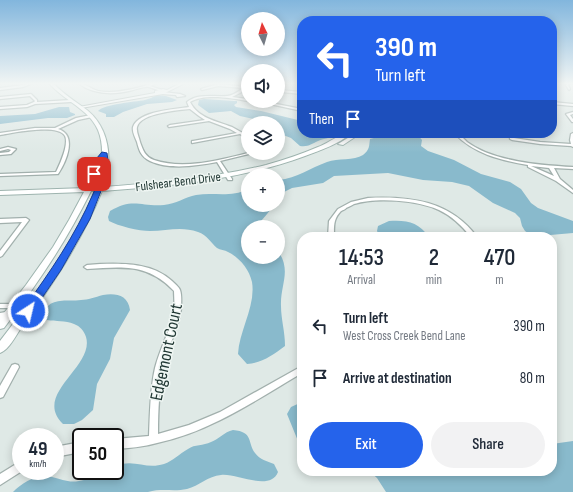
<!DOCTYPE html>
<html lang="en">
<head>
<meta charset="utf-8">
<style>
  :root { --surface:#fff; --page:#f2f2f3; --text:#1f2937; --muted:#747a83; --accent:#2563eb }
  body { margin:0; font-family:"Sofia Sans Condensed",sans-serif; background:var(--page); color:var(--text); height:100vh; display:flex; flex-direction:column; font-size:15px; white-space:nowrap }
  * { box-sizing:border-box; margin:0 }
  p { font-size:13px; color:var(--muted) }
  .icon { flex:none; width:22px; height:22px; fill:none; stroke:currentColor; stroke-width:2; stroke-linecap:round; stroke-linejoin:round }
  .map { position:relative; flex:1; overflow:hidden }
  .sheet { position:absolute; left:297px; top:232px; width:260px; height:244px; display:flex; flex-direction:column; background:var(--surface); border-radius:16px; box-shadow:0 2px 10px #0003 }
  .sheet>* { flex:none }
  .guide { position:absolute; left:297px; top:16px; width:260px; height:122px; border-radius:16px; box-shadow:0 2px 10px #0003; background:#2563eb; color:#fff; overflow:hidden }
  .needle { width:26px; rotate:355deg }
  .buttons { position:absolute; left:241px; top:12px; display:grid; gap:8px }
  .buttons a { display:grid; place-items:center; width:44px; height:44px; border-radius:50%; background:var(--surface); box-shadow:0 2px 10px #0003; font-size:20px }
  .speed { position:absolute; left:12px; top:428px; display:flex; gap:8px; font-size:20px; font-weight:700; text-align:center }
  .speed>* { display:grid; place-content:center; width:52px; height:52px; border-radius:50%; background:var(--surface); box-shadow:0 2px 10px #0003; line-height:1 }
  .speed small { font-size:10px; font-weight:400 }
  .speed .limit { border:2px solid #111; border-radius:6px; background:#fff; color:#111 }
  .pin { position:absolute; display:grid; place-items:center; width:34px; height:34px; color:#fff; margin:-17px; border-radius:8px; box-shadow:0 2px 6px #0006 }
  .me { position:absolute; width:44px; margin:-22px; rotate:35deg; stroke-linejoin:round; filter:drop-shadow(0 0 3px #0008) }
  .turn { display:flex; align-items:center; gap:14px; height:84px; padding:0 12px; font-size:18px }
  .turn .icon { width:52px; height:52px; stroke-width:2.5 }
  .turn b { display:block; font-size:28px; line-height:34px }
  .then { display:flex; align-items:center; height:38px; padding:0 12px; background:#0003; gap:8px; font-size:15px }
  .eta { display:flex; justify-content:space-evenly; align-items:center; height:68px; text-align:center }
  .eta b { font-size:24px; font-weight:600; line-height:28px }
  .button { display:flex; gap:8px; margin-top:auto; padding:8px 12px }
  .button a { flex:1; height:46px; border-radius:24px; background:var(--accent); color:#fff; font-size:16px; font-weight:600; line-height:46px; text-align:center }
  .button a+a { background:var(--page); color:var(--text) }
  ul { padding:0; list-style:none }
  li { display:flex; align-items:center; gap:12px; height:52px; padding:0 12px }
  li div { flex:1 }
  li b { display:block; font-size:15px }
  li em { font-style:normal }
  .map>svg:first-child { display:block }
  .water { fill:#89bacc }
  .lines { fill:none; stroke-linecap:round; stroke-linejoin:round }
  .minor-casing { stroke:#a2b0ad; stroke-width:2.5 }
  .tertiary-casing { stroke:#a2b0ad; stroke-width:2 }
  .secondary-casing { stroke:#9eb4af; stroke-width:2 }
  .minor { fill:#fff; fill-rule:evenodd }
  .tertiary { fill:#fff; fill-rule:evenodd }
  .secondary { fill:#fff; fill-rule:evenodd }
  .route { fill:#2563eb; stroke:#184099 }
  .labels { text-anchor:middle; stroke-width:3; stroke-linejoin:round; paint-order:stroke }
  .far-street-label { font-size:13px; fill:#213834; stroke:#eff6f3 }
  .near-street-label { font-size:18px; fill:#213834; stroke:#eff6f3 }
</style>
</head>
<body>
<div class="map">
<svg width="573" height="492" viewBox="0 0 573 492">
  <rect width="100%" height="100%" fill="#dfe9e6"/>
  <path class="water" d="M157,95L166,96L177,100L172,102L147,104L123,112L114,117H106V114L98,111C105,104 134,102 145,100C149,99 153,97 157,95Z
    M204,99L234,101H237V103L234,105L236,107L261,111L302,121V133H335C330,139 325,138 318,141C311,144 309,147 300,146L291,138L278,133V123H264L258,120L240,116L231,111L209,113L198,105L199,100Z
    M59,107H69L70,112L75,114V115L67,118H48L0,124V116L35,114Z
    M386,133H416L422,140L421,146L428,151L454,160L481,174L510,182L521,189L531,203L538,208L573,221V233L539,236L531,235L525,231L522,226L520,218L515,213L493,203L469,186L452,182L423,180L388,173L334,176L323,183L292,188L278,195V180C298,178 310,168 327,162C338,158 354,161 363,155C370,150 369,145 370,139L385,135Z
    M248,189V205H273C269,214 261,219 257,227H248V257H278V251C292,271 280,285 281,306C281,319 285,332 285,346C273,355 262,363 247,364L238,354C239,331 256,306 252,282C249,269 240,258 228,252C225,250 220,250 217,248C211,243 207,235 198,232C181,226 167,231 150,231C139,231 118,226 109,221L108,217L110,211C133,197 141,207 164,205C176,204 185,197 196,195C214,192 231,198 248,189Z
    M389,221C408,220 418,222 429,237H380L377,231L378,226Z
    M103,295C116,293 128,295 130,310L114,338L110,359L97,384L93,410L82,420L74,424H63C32,394 95,367 86,337C84,331 80,326 74,324C65,320 56,322 47,320L43,314C49,296 68,302 81,300C88,300 95,297 103,295Z
    M302,402V445L298,441L287,414L291,407Z
    M233,430C254,432 247,442 255,453C260,460 267,461 274,464L278,472C270,492 237,473 221,475C208,476 199,486 187,489C174,492 162,488 148,492H13C22,483 38,473 52,477C62,479 68,483 79,481C93,479 101,471 115,471V466C135,458 145,470 164,464C173,461 179,454 188,449C195,444 203,446 211,442C219,439 224,432 233,430Z
    M573,441V492H386L377,478L369,471H552V444Z"/>
  <g class="lines">
    <defs>
      <path id="minor" d="M29,83H33L23,87L0,90V88L23,85Z
        M78,83C84,83 91,89 98,91C116,94 136,89 153,83H157L150,86L162,90L161,91C157,90 153,88 149,87C144,86 138,89 133,90C114,95 94,95 78,83Z
        M568,83H571L568,85L570,89L569,90L566,85Z
        M218,84L248,87V89L232,97L248,99V101C232,98 204,93 190,102C198,118 216,121 232,127C237,130 243,133 248,136V139L240,134L192,143V141H193L237,133L230,129L209,121L169,127L168,126L170,125L205,120L199,116L190,109C179,110 140,113 137,127C136,132 139,137 140,142C143,150 145,157 154,160C184,170 219,160 248,153H253L220,161L232,179V180H228L217,162C195,166 170,170 150,161C141,157 139,150 137,142C135,137 132,132 133,127C138,111 176,109 189,107L187,102C198,93 213,97 227,96C232,96 239,91 244,88L218,86L202,90L201,89Z
        M280,90L302,92V94L281,92L278,94V92Z
        M163,92L180,94L185,96L177,97L176,95L162,94Z
        M31,94L37,100V102L71,100L72,101L71,102L35,104L27,107L0,109V107L27,105L34,102L35,101L30,96L0,99V97Z
        M256,101H261L302,109V111Z
        M552,102L573,104V106L552,104Z
        M573,112V114L570,115L573,119V122H572L566,114Z
        M91,115L93,116L92,117L78,120L58,129C78,135 66,162 58,174L0,176V174L56,172C60,164 69,144 65,136C58,123 12,133 0,135V133L35,128H55L76,118Z
        M454,133H458C461,136 464,139 467,142C494,162 541,165 573,167V169L554,168L560,179L573,190V193L556,181L528,167V165C500,160 474,154 454,133ZM531,166L549,168L554,176Z
        M510,133H514V138L540,142L571,144L570,140L571,134L573,133V147L571,146L540,144L512,140L510,139Z
        M8,147L16,149L11,154L0,155V153L9,152L11,150L8,149L0,151V149Z
        M368,198C411,196 450,201 477,237H471C462,226 452,216 439,210C417,200 376,197 354,204C352,205 349,207 346,208C346,209 341,211 341,211C333,219 334,227 334,237H328L329,221L338,209L351,202Z
        M26,218L29,220L2,256L0,257V251L22,222L0,223V219Z
        M100,264C124,263 153,263 172,281C175,284 179,287 180,290C182,296 181,303 181,309C179,327 169,344 165,361C159,385 158,410 158,434L189,425L220,412L302,366V373C256,400 210,432 157,443C143,447 129,448 115,449V439L149,436C150,413 150,390 155,368C160,348 171,330 174,309C175,303 174,297 174,291C147,263 123,267 87,269L84,267L87,265Z
        M0,304H15L29,309L30,311L29,313H27L0,319V313L18,310L14,308H0Z
        M15,364L18,365L19,367L3,397L0,398V386L12,365Z
        M81,442V452L55,457V447Z
        M21,461V471H22L0,485V474Z"/>
      <path id="tertiary" d="M181,83H185L163,94L81,108L79,107L155,93V91L163,89L167,90Z"/>
      <path id="secondary" d="M49,83H53C63,94 75,101 87,110C110,129 113,160 103,187C158,183 213,178 266,165C284,160 302,154 318,147C329,143 340,133 351,133C339,144 321,150 305,156C240,180 171,186 102,191C82,241 52,285 21,328C16,335 9,350 0,353V341C36,294 72,246 95,191H91C66,242 38,283 4,328L0,329V318L26,285L53,247L69,220L84,192L0,195V191L86,188L94,166L102,152C102,145 101,137 98,130C89,109 63,100 49,83ZM103,160L102,170L97,187H92Z
        M356,133H361L343,145L338,144Z"/>
    </defs>
    <use href="#minor" class="minor-casing"/>
    <use href="#tertiary" class="tertiary-casing"/>
    <use href="#secondary" class="secondary-casing"/>
    <use href="#minor" class="minor"/>
    <use href="#tertiary" class="tertiary"/>
    <use href="#secondary" class="secondary"/>
  </g>
  <linearGradient id="sky" x2="0" y2="1"><stop stop-color="#82b6dd"/><stop offset="0.55" stop-color="#f1f5f4"/><stop offset="1" stop-color="#f1f5f4" stop-opacity="0"/></linearGradient>
  <rect width="573" height="152" fill="url(#sky)"/>
  <path class="route" d="M102,152L107,153L109,168L107,176L90,219L61,270L31,314H24L22,311L24,308C50,272 75,236 93,194C97,184 103,174 102,162L96,175L90,174L96,159Z"/>
  <g class="labels">
    <g class="far-street-label">
      <text transform="translate(178 181) rotate(-7)" y="5">Fulshear Bend Drive</text>
    </g>
    <g class="near-street-label">
      <text transform="translate(166 352) rotate(-78)" y="6">Edgemont Court</text>
    </g>
  </g>
</svg>
<div class="buttons">
<a><svg class="needle" viewBox="-14 -14 28 28"><path d="M0-13l5 13h-10z" fill="#e53935"/><path d="M0 13l5-13h-10z" fill="#747a83"/></svg></a>
<a><svg class="icon" aria-label="sound" viewBox="0 0 24 24"><path d="M4 9h4l5-4v14l-5-4H4zM17 9q2 3 0 6"/></svg></a>
<a><svg class="icon" aria-label="layers" viewBox="0 0 24 24"><path d="M12 4l9 5-9 5-9-5zM3 14l9 5 9-5"/></svg></a>
<a>+</a>
<a>−</a>
</div>
<div class="speed"><div>49<small>km/h</small></div><div class="limit">50</div></div>
<div class="pin" style="left:94px;top:174px;background:#d93025"><svg class="icon" aria-label="arrive" viewBox="0 0 24 24"><path d="M6 21V4h12l-3 4 3 4H6"/></svg></div>
<svg class="me" style="left:28px;top:311px" viewBox="-20 -20 40 40"><circle r="17" fill="#2563eb" stroke="#fff" stroke-width="3"/><path d="M0-11L8 9 0 5-8 9z" fill="#fff"/></svg>
<div class="guide">
<div class="turn"><svg class="icon" aria-label="left" viewBox="0 0 24 24"><path d="M17 20v-9H6M10 6l-5 5 5 5"/></svg><div><b>390 m</b>Turn left</div></div>
<div class="then">Then<svg class="icon" aria-label="arrive" viewBox="0 0 24 24"><path d="M6 21V4h12l-3 4 3 4H6"/></svg></div>
</div>
<section class="sheet">
<div class="eta">
<div><b>14:53</b><p>Arrival</p></div>
<div><b>2</b><p>min</p></div>
<div><b>470</b><p>m</p></div>
</div>
<ul>
<li><svg class="icon" aria-label="left" viewBox="0 0 24 24"><path d="M17 20v-9H6M10 6l-5 5 5 5"/></svg><div><b>Turn left</b><p>West Cross Creek Bend Lane</p></div><em>390 m</em></li>
<li><svg class="icon" aria-label="arrive" viewBox="0 0 24 24"><path d="M6 21V4h12l-3 4 3 4H6"/></svg><div><b>Arrive at destination</b></div><em>80 m</em></li>
</ul>
<div class="button"><a>Exit</a><a>Share</a></div>
</section>
</div>
</body>
</html>
